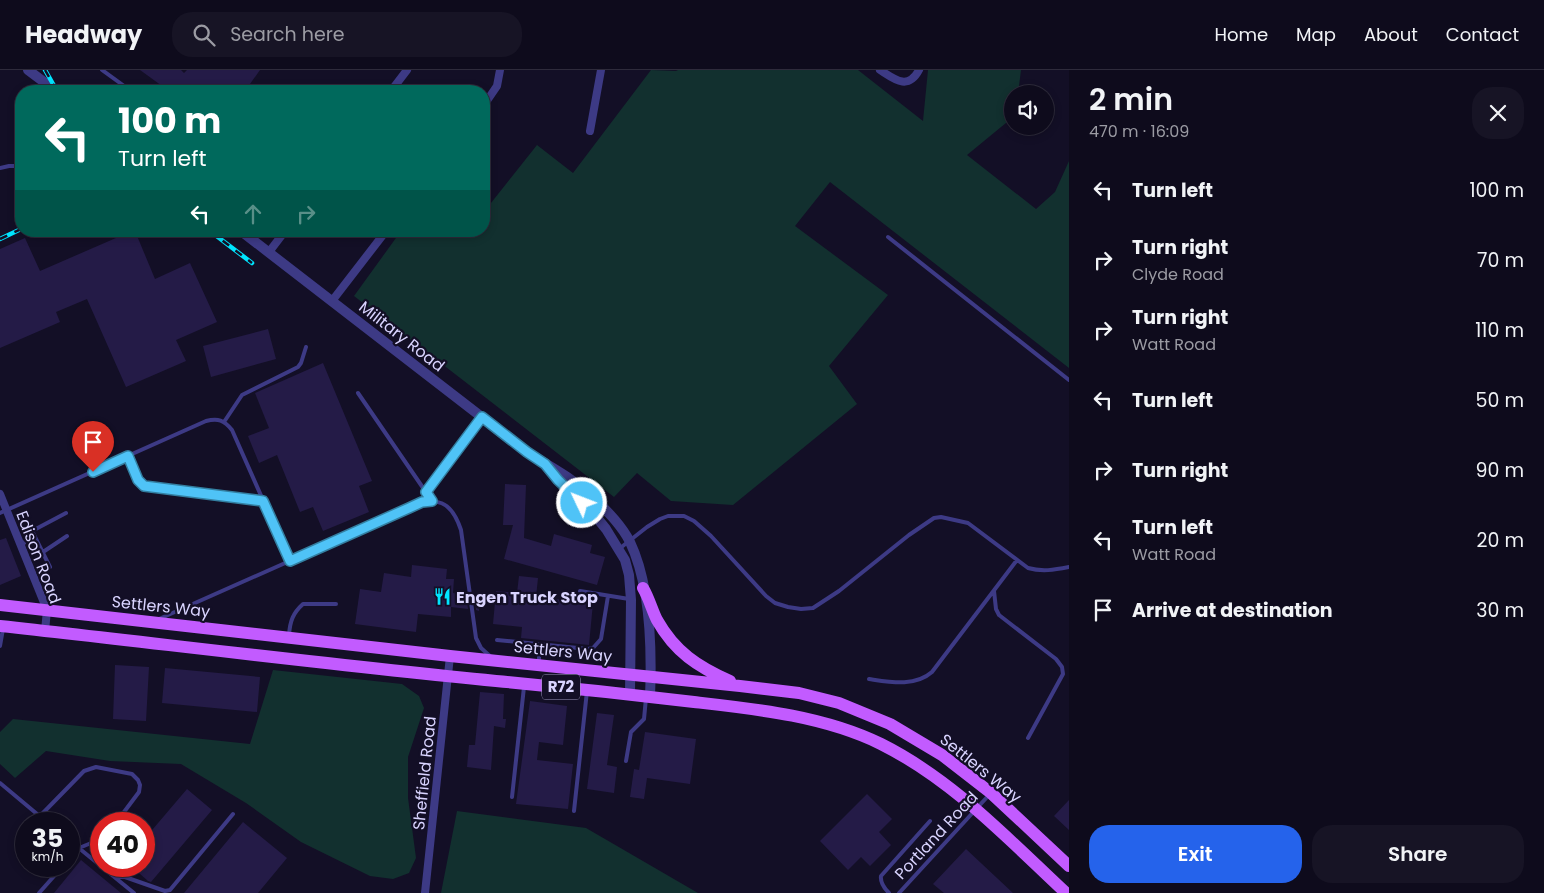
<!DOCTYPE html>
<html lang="en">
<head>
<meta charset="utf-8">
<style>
  :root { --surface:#0e0b1c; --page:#171425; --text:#f1f3f6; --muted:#9b9ba3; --line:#2e2b3b; --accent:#2563eb }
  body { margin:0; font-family:Poppins,sans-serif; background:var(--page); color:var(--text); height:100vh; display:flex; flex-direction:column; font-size:19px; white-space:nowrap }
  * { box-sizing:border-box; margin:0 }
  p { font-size:16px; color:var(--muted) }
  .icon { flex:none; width:28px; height:28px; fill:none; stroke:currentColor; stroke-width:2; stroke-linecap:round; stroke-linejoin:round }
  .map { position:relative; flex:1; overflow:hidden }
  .drawer { display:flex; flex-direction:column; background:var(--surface); width:475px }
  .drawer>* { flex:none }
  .top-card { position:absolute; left:15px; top:15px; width:475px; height:152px; border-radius:20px; box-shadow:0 2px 8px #0003,0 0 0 1px var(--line); background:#00695c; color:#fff; overflow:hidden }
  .tools { position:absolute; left:1004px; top:15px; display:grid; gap:10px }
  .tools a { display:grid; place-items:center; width:50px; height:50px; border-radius:50%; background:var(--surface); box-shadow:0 2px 8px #0003,0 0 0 1px var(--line); font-size:25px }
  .speed { position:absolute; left:15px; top:742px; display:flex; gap:10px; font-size:25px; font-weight:700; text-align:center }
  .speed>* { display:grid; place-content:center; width:65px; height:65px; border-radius:50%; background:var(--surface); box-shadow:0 2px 8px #0003,0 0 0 1px var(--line); line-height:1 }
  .speed small { font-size:12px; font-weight:400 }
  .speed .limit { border:8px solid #d22; background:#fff; color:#111 }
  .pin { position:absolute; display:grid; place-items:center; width:42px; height:42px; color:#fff; margin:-51px -21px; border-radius:50% 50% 50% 0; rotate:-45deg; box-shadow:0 0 5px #0007 }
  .pin .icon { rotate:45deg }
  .me { position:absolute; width:55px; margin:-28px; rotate:313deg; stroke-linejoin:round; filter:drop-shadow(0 0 4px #0008) }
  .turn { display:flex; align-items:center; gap:18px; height:105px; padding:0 20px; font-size:22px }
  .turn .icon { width:65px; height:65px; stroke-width:2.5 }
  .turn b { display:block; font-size:35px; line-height:42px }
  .lanes { display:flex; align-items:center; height:48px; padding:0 20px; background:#0003; justify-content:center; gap:25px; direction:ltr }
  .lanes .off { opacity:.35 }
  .round { display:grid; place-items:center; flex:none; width:52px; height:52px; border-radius:20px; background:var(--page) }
  .head { display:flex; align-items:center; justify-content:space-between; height:85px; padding:0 20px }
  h1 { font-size:30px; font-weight:600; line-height:38px }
  .primary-button { display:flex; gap:10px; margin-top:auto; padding:10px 20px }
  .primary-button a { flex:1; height:58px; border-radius:20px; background:var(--accent); color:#fff; font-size:20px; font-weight:600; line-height:58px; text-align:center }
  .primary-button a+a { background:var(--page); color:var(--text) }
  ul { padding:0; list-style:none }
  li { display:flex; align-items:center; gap:15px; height:70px; padding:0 20px }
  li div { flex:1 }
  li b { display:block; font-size:19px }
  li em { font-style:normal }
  header { display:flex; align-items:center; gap:30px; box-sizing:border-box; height:70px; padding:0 25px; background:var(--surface); border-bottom:1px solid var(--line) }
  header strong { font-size:24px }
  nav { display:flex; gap:28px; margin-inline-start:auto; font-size:18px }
  .search { width:350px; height:45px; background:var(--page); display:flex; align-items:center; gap:12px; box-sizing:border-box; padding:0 18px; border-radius:20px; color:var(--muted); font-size:19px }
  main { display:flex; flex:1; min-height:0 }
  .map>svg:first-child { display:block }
  .green { fill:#12302f }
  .building { fill:#241b47 }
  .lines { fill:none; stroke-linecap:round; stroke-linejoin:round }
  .service { stroke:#3d3a85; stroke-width:4 }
  .minor { stroke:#3d3a85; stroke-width:8 }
  .tertiary { stroke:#3d3a85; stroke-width:10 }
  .primary { stroke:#c25bff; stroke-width:12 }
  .rail-casing { stroke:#00e5ff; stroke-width:4.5 }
  .rail { stroke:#130f26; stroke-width:2.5; stroke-dasharray:8; stroke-linecap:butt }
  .route-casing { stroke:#337fa1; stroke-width:12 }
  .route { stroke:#4fc3f7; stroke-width:9 }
  .labels { text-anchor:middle; stroke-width:4.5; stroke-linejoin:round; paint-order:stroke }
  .shield { fill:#130f26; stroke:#9e99be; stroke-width:1 }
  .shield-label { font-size:15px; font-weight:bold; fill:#d9d4ff }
  .street-label { font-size:16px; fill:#d9d4ff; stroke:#130f26 }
  .poi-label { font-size:16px; font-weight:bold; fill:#d9d4ff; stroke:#130f26; text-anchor:start }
</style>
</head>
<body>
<header>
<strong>Headway</strong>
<div class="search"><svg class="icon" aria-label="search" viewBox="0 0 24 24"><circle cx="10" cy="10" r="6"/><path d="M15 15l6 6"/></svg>Search here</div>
<nav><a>Home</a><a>Map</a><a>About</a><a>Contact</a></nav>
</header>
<main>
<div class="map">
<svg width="1069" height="823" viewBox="0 0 1069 823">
  <rect width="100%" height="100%" fill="#130f26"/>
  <path class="green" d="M651,0L676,1L678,0H858L923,51L928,0H1021L1018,24H1012V48L967,85L1036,139L1055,122L1069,91V298L830,112L795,156L888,225L829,296L857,334L733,435L671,431L637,403L614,427L354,226L401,161H484V137L487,138L537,75L573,103Z
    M273,600L402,614L419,626L424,638L408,687V728L416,788L409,803L393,809L370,806L301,772L246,733L181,694L110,691L46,681L15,708L0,694V662L13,649L250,674Z
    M457,741L586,758L698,823H441Z"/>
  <path class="building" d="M140,0H181L184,3L187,0H260L245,21H169Z
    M132,161H135L155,209L190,193L217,252L176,270L186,291L126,317L87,229L56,242L60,252L0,278V179L25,168L40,201Z
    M268,259L276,289L211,307L203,276Z
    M323,293L372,411L359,416L369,442L323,461L313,437L300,442L277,385L259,393L248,366L269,358L255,323Z
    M505,414L526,415L524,468L551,476L554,464L592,475L590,483L605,487L597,515L504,489L513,455H503Z
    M6,468L21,506L0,515V470Z
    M412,495L447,499L446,509H454L453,523L466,525L468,539L451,537V547L418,544L416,562L355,554L360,519L381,522L384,503L411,507Z
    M519,506L538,508L536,527L593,533L589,575L521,568L522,557L493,554L496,521L517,523Z
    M474,526L480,527L479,541L476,540Z
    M115,595L149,597L146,651L113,649Z
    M165,598L260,607L257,642L162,633Z
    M480,622L504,624L503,649H506L505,658L494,656L491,700L467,697L469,675H475Z
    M530,631L567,636L563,675L539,672L537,690L573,694L568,739L516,734Z
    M597,643L614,645L607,695L617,697L614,723L587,719Z
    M645,662L696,669L690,714L647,708L644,729L630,727L634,699L639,700Z
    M187,719L212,740L151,812L148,811L131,796H144V763L147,766Z
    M867,724L892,749L879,762L891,775L870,796L861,787L848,800L820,771Z
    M1069,730V760L1054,746Z
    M243,752L287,788L258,823H184Z
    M966,779L1013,823H944L933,814Z
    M81,790L121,823H54Z"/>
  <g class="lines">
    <path class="service" d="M102,0L131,21
      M0,98L9,96H21
      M888,167L1069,310
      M358,323L432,431
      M224,352L242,325L298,297L301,293L306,277
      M128,386L138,410L144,416L263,431
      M426,422L482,348
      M0,443L206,351C218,348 224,350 232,360L290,491
      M32,461L50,497
      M22,476L32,461L66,443
      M619,479L647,457L660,449L668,446H684L694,451L711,466L766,526L775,533L788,537L801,539L813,538L839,521L909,465L934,448L941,447L968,453L1028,498C1042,502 1054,500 1069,497
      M43,482L67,466
      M580,521L629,529
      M994,521L996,539L999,545L1056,589L1062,597L1063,604L1028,668
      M159,549L409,438C437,426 451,430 461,460L476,568L481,578L491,587
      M289,565C290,551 293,543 303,534H336
      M497,570L588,579L593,578L601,569L608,526
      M539,574V592
      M0,576L3,559
      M869,609C890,612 915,617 932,602L1017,490
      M626,691L631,662L644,649L646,628
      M0,713L49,754
      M512,727L524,617
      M574,741L587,621
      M40,746L84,701L96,697L132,704L138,710L140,715L139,722L115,754
      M69,770L134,823
      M69,790L79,778L101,769
      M113,806L125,807L165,821L170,820L233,744
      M39,823L63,796
      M889,823C884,818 880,813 881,806L930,751
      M899,823L989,725"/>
    <path class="minor" d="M880,0C894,9 908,21 919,0
      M391,21L407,0
      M484,35L497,16L500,0
      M590,61L601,0
      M269,182L285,161
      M332,231L386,161
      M0,424L47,540L45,561
      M425,823L450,586"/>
    <path class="tertiary" d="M28,0L56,21
      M241,161L527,382C550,397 576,410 596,430C608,442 622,456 630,472C651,516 652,578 650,627
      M549,399L559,411L593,443L606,459L625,490L629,505L631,530L630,624"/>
    <path class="primary" d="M643,518C649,528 652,540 657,550C675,582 698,597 730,611
      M0,535L450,586L740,616L799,623L839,633L890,654L942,685L991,723L1069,796
      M0,556C165,574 331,595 496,611C562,617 628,624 694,632C756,639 824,646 881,674C953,710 1008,769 1066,823"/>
    <defs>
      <path id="rail" d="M45,0L57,21
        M210,161L252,193
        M0,169L21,159"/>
    </defs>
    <use href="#rail" class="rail-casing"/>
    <use href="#rail" class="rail"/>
  </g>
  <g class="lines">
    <defs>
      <path id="route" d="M93,402L128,386L138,410L144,416L263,431L290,491L409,438L422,432L432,431L426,422L482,347L527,382L545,394L558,410L582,433"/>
    </defs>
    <use href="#route" class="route-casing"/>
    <use href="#route" class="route"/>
  </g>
  <defs>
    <symbol id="restaurant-bare" viewBox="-9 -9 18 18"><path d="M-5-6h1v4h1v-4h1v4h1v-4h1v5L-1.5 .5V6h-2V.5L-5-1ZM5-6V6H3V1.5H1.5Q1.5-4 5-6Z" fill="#00e5ff" stroke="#130f26" stroke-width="2.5" paint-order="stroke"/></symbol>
  </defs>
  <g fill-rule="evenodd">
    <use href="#restaurant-bare" x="430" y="514" width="25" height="25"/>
  </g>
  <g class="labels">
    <rect class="shield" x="542" y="604.5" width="38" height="25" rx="4"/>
    <g class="shield-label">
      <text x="561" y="622">R72</text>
    </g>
    <g class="street-label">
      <text transform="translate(402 266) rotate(38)" y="6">Military Road</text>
      <text transform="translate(39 487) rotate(69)" y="6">Edison Road</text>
      <text transform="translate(161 536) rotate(6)" y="6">Settlers Way</text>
      <text transform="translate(563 581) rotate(6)" y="6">Settlers Way</text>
      <text transform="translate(981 698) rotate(39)" y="6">Settlers Way</text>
      <text transform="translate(424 703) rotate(-84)" y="6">Sheffield Road</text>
      <text transform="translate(936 765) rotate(-47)" y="6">Portland Road</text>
    </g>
    <g class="poi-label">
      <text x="456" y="533">Engen Truck Stop</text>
    </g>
  </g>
</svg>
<div class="tools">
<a><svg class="icon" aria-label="sound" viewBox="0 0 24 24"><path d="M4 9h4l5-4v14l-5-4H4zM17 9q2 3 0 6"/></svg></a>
</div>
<div class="speed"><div>35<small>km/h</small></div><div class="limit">40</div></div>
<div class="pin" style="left:93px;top:402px;background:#d93025"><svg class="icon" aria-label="arrive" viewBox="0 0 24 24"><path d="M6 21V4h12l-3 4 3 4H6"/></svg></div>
<svg class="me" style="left:582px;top:433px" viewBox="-20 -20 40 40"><circle r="17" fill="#4fc3f7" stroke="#fff" stroke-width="3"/><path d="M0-11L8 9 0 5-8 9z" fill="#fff"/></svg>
<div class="top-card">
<div class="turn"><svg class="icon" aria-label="left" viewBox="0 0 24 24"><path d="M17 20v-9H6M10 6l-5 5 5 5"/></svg><div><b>100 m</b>Turn left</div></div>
<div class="lanes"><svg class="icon" aria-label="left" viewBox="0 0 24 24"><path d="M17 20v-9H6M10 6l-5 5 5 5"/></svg><svg class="icon off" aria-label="ahead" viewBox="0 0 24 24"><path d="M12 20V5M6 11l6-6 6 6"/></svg><svg class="icon off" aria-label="right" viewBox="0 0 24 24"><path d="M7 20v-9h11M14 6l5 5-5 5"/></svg></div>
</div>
</div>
<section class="drawer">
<div class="head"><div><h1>2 min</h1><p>470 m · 16:09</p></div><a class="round"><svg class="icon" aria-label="close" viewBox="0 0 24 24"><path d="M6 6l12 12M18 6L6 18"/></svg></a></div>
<ul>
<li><svg class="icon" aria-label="left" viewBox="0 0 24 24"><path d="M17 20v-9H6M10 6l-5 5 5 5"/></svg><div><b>Turn left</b></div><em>100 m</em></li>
<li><svg class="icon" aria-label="right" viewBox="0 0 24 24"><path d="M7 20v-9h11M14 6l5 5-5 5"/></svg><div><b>Turn right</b><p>Clyde Road</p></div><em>70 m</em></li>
<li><svg class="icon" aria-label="right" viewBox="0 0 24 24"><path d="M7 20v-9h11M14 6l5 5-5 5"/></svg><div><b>Turn right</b><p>Watt Road</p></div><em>110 m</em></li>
<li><svg class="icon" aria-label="left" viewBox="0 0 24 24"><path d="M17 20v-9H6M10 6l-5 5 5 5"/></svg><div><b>Turn left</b></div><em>50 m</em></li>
<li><svg class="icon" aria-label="right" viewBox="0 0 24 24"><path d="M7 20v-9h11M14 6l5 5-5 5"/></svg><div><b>Turn right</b></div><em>90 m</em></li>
<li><svg class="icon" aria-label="left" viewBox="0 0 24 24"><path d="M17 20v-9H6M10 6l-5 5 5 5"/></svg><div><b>Turn left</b><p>Watt Road</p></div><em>20 m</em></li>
<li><svg class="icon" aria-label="arrive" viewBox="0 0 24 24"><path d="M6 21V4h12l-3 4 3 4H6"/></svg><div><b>Arrive at destination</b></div><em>30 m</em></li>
</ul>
<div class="primary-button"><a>Exit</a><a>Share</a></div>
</section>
</main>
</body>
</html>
